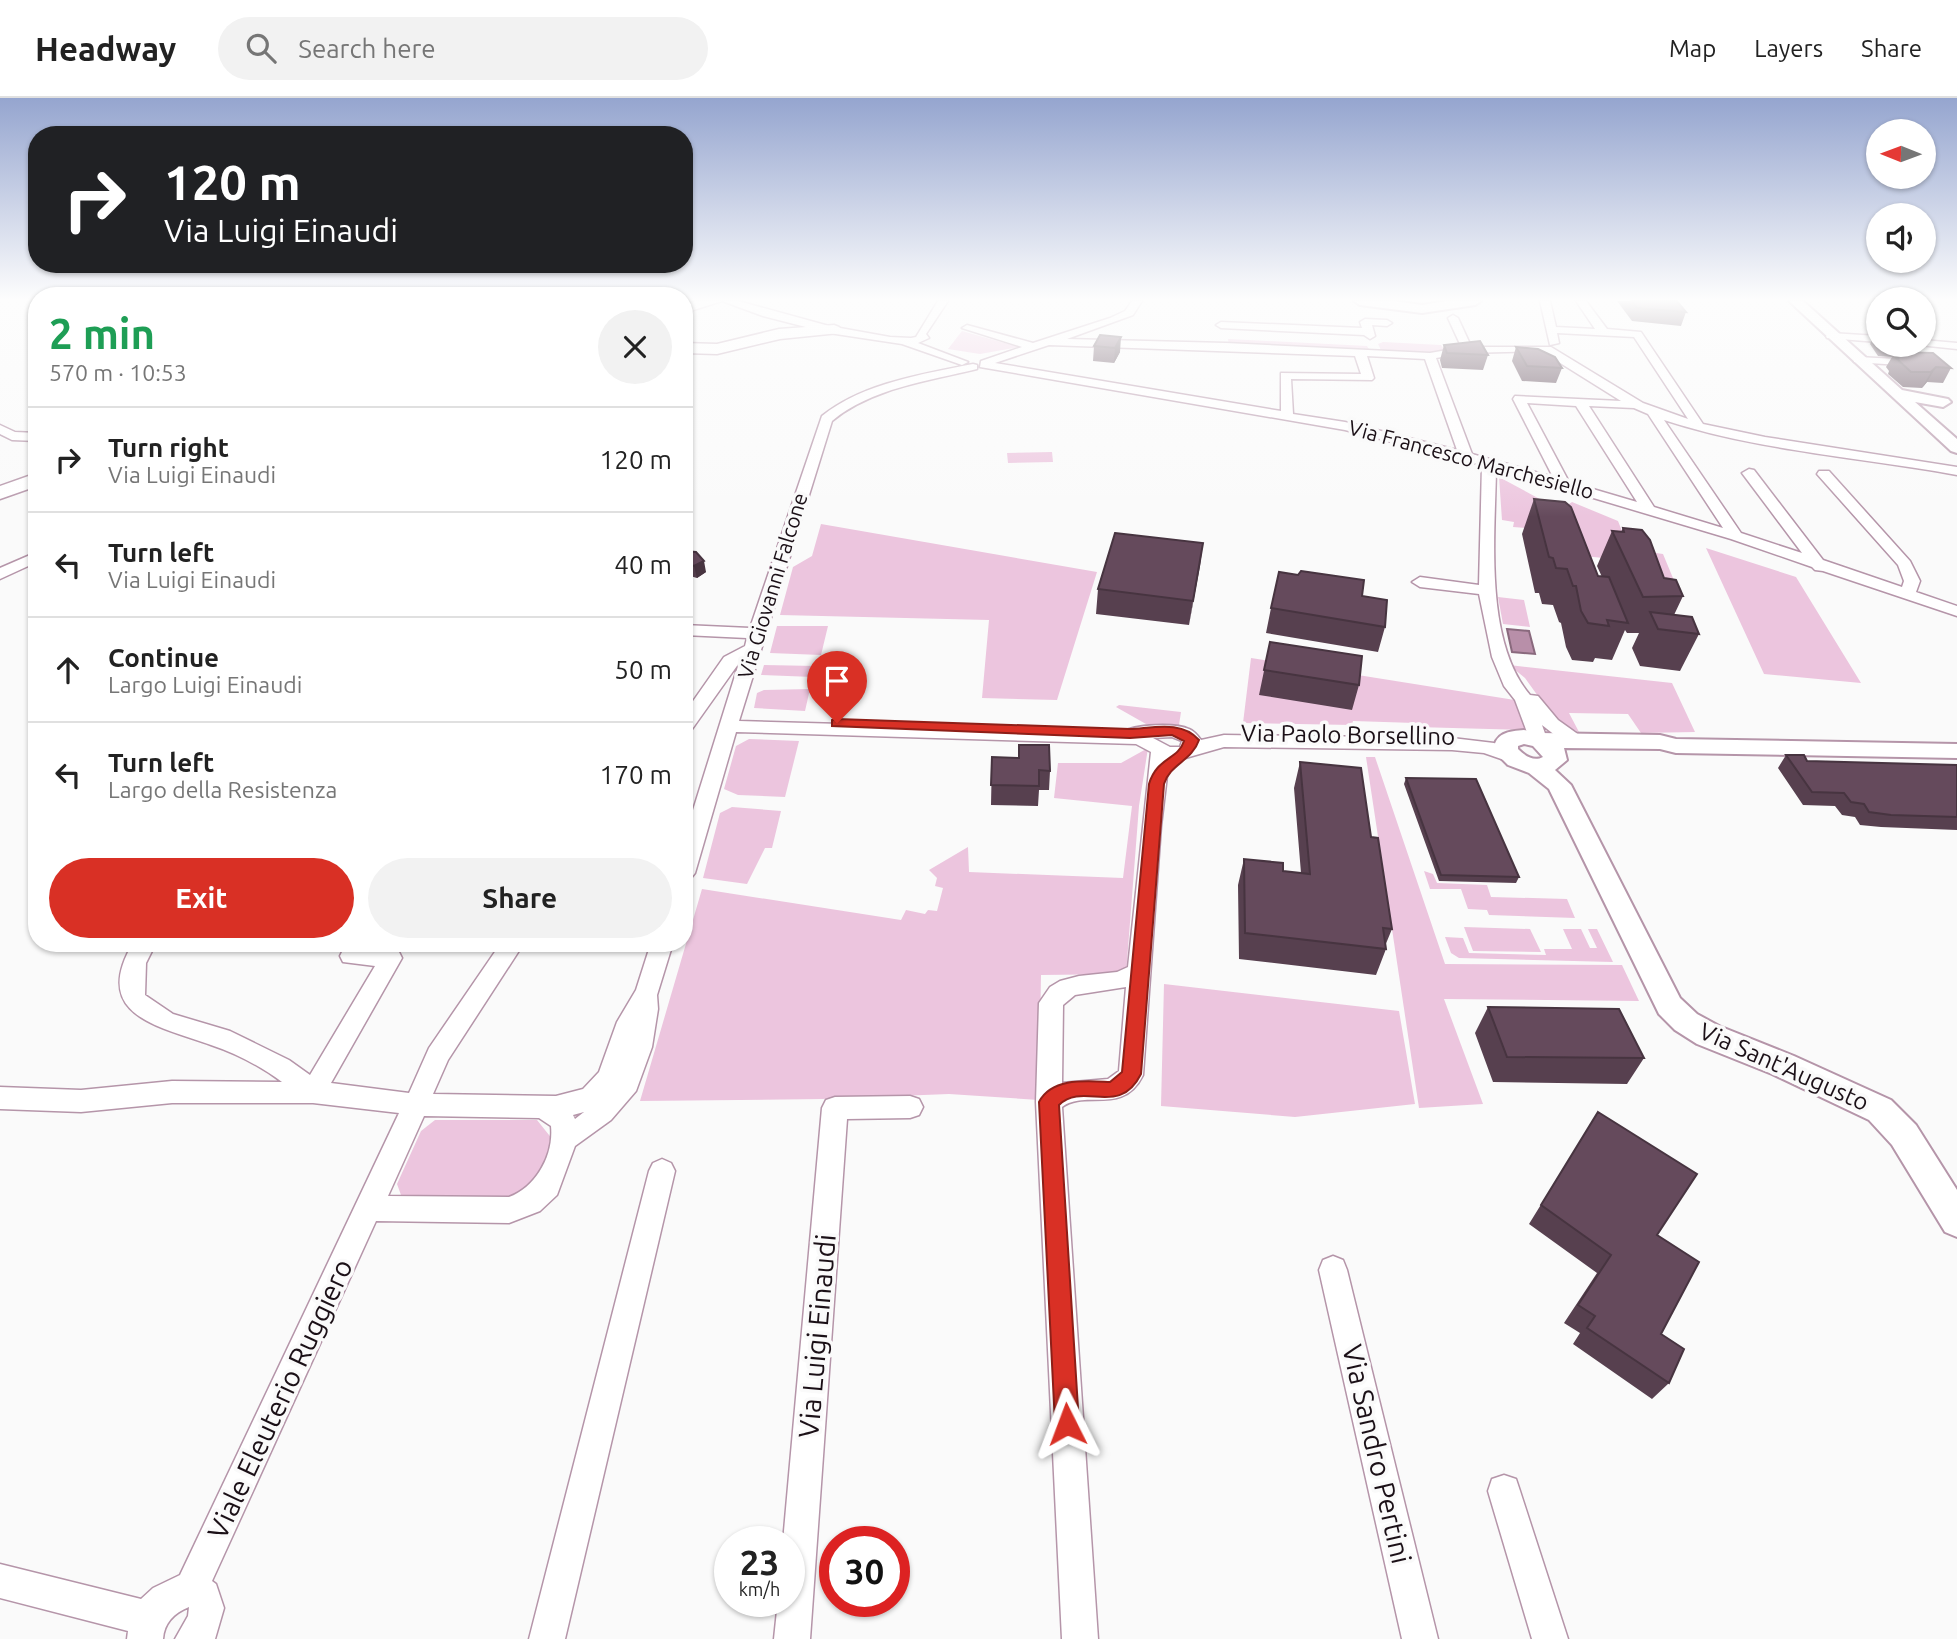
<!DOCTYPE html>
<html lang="en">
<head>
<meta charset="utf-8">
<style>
  :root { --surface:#fff; --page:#f2f2f2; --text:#222; --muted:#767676; --line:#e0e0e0; --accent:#d93025 }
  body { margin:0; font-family:Ubuntu,sans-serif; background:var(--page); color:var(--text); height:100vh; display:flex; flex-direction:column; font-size:26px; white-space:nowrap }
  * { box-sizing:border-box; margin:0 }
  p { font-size:23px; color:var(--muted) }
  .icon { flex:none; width:38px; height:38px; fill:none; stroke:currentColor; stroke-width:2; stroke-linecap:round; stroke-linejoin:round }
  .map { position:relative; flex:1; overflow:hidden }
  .sheet { position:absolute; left:28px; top:189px; width:665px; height:665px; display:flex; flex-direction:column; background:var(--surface); border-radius:28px; box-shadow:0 2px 5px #0004 }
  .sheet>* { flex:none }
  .guide { position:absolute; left:28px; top:28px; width:665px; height:147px; border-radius:28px; box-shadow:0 2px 5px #0004; background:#202124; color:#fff; overflow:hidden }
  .needle { width:46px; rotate:271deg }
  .controls { position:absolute; left:1866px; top:21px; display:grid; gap:14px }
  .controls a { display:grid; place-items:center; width:70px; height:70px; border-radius:50%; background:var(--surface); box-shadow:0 2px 5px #0004; font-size:35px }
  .speed { position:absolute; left:714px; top:1428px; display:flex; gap:14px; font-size:35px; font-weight:700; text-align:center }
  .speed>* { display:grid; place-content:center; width:91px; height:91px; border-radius:50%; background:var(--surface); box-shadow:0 2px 5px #0004; line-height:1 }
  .speed small { font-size:18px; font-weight:400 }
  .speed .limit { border:10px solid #d22; background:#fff; color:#111 }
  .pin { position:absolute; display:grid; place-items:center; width:60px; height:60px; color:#fff; margin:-72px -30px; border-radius:50% 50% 50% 0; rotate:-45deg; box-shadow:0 0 7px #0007 }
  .pin .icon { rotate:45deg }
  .me { position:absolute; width:77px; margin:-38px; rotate:357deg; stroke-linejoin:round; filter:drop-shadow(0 0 5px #0008) }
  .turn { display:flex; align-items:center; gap:24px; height:147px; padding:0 21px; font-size:32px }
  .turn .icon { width:91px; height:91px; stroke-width:2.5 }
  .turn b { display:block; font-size:49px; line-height:60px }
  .round { display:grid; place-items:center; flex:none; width:74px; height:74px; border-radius:37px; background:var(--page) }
  .headline { display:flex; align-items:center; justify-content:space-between; height:119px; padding:0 21px }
  h1 { font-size:42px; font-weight:700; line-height:52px; color:#1e9e55 }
  .cta { display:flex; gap:14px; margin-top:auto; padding:14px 21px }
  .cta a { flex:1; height:80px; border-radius:42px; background:var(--accent); color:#fff; font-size:28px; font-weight:700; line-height:80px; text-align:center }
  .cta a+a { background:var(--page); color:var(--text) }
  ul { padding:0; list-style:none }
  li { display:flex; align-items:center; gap:21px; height:105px; padding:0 21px; border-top:2px solid var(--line) }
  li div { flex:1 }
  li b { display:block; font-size:26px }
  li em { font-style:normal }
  header { display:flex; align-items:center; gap:42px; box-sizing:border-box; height:98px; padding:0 35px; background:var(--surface); border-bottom:2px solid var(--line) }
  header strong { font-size:33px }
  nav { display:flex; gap:38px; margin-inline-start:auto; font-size:24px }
  .search { width:490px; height:63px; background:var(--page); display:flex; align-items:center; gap:18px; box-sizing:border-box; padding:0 24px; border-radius:38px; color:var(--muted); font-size:26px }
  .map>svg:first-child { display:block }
  .green { fill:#ecc5de }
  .water { fill:#b88fa9; stroke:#89697d; stroke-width:2 }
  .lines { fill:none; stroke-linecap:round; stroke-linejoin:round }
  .minor-casing { stroke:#b595a9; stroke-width:3 }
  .major-casing { stroke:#b595a9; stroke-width:4 }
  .highway-casing { stroke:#b595a9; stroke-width:3 }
  .minor { fill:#fff; fill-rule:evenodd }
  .major { fill:#fff; fill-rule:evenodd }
  .highway { fill:#fff; fill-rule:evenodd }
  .wall { fill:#57404f }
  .shaded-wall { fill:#473440 }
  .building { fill:#654a5c; stroke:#473440; stroke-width:2 }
  .route { fill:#d93025; stroke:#8d1f18; stroke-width:2 }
  .labels { text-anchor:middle; stroke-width:7; stroke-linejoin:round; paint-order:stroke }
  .far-street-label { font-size:21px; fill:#1b1017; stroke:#fafafa }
  .street-label { font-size:24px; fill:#1b1017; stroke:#fafafa }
  .near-street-label { font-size:28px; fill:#1b1017; stroke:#fafafa }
</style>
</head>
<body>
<header>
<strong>Headway</strong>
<div class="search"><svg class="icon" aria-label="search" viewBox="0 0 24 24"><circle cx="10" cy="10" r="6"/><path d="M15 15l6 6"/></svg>Search here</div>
<nav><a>Map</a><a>Layers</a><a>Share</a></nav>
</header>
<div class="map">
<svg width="1957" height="1541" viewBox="0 0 1957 1541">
  <rect width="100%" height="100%" fill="#fafafa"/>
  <path class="green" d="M962,233L1019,249L980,256L948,251Z
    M1228,241L1367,248L1370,253L1229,247Z
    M1383,244L1441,247L1445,253L1429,257L1387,255L1381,252L1378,246Z
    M1052,354L1053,364L1008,365L1007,355Z
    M1499,379L1560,412L1572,404L1618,423L1629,451L1663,456L1680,497L1635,463L1583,458L1571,433L1513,429L1514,424L1502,422Z
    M821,426L1097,474L1057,602L982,600L989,522L780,517L793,469L812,458Z
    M1706,450L1796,479L1861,585L1764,576Z
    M1498,499L1524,502L1530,529L1503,526Z
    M777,528H828L821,557L770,555Z
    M1251,560L1521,603L1530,632L1416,629L1415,625L1353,623L1352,627L1243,625Z
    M764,567L816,568L813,579L761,577Z
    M1509,567L1672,585L1695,634L1641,635L1628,616L1569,615L1579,634L1558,626L1525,580Z
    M810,591L805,613L754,610L757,595L764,592Z
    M1119,607L1181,614L1179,627L1146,626L1116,609Z
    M749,641L799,643L785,699L738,697L724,691L736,648Z
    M1148,650L1139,708L1126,876L1041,877L1039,1002L949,996L822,1001L640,1003L702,791L901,822L906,812L925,816L928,812L937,813L943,790L935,788L937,780L929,772L968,749L969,774L1123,780L1132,708L1054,700L1058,665H1121Z
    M1366,659H1375L1445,866L1622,867L1639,903L1444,901L1483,1006L1419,1010Z
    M732,709L781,713L772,750H765L747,786L703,780L720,715Z
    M1424,773L1433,776L1437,785L1487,787L1491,799L1567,801L1575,820L1489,817L1487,812L1468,811L1461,791H1430Z
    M1464,829L1530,831L1541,854L1473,853Z
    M1563,831H1581L1590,850H1597L1588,831H1597L1613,864L1459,860L1451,855L1445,839L1463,840L1469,855L1546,857L1544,851H1572Z
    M1164,886L1399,913L1415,1006L1295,1019L1161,1008Z
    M435,1022H537L553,1042L538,1084L515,1099L401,1097L397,1086L421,1033Z"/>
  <path class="water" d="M1507,531L1529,533L1535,556L1512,554Z"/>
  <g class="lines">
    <defs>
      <path id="minor" d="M722,203H738L829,228L890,239L911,240L916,239L938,203H948L926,236L929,240L918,245L968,264L962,267L902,246L829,235L763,218Z
        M1132,203H1142L1133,217L1067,241L1226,245L1430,255L1464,249L1460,246L1448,220L1453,217L1458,220L1470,246L1468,249H1551L1643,305L1688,321L1634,239L1557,235L1559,245L1550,247L1540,203H1550L1556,229L1595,231L1576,203H1586L1607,231L1641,234L1703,326L1765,339L1957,369V377C1859,359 1759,353 1664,322L1741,435L1802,455L1742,375L1749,371L1754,372L1823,462L1902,489L1904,483L1898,467L1817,376L1819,373H1829L1910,463L1920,483L1916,494L1957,508V518L1823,473L1815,472L1812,469L1731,441L1496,371C1495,438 1484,543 1530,597L1538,598L1558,622L1586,642L1577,648L1556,638L1542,627L1547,641L1538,647L1531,645L1515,602L1504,588L1492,559L1479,496L1420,489L1412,484L1420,479L1479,487L1482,367L1345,332L980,269L981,263L1022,249L962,230L967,227L1033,245L1110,220L1125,213ZM1049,247L1355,258L1361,276L1281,275V313L995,265ZM1541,253L1621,303L1515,298L1513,301L1553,379L1472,356L1436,260L1465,255ZM1367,258L1425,261L1457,352L1345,324L1293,316L1291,281L1372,282L1374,280ZM1527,305L1576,308L1637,404L1569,384ZM1589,308L1634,310L1648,316L1723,430L1654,409Z
        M1365,221L1387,222L1392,225L1387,228L1372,227L1375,238L1370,241L1364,237L1221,230L1216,227L1221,224L1362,230L1360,224Z
        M1831,235L1878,238V244L1827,240L1826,238Z
        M1923,242L1957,245V251L1919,247H1923Z
        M1858,259L1915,262L1921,265L1915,268L1854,264V260Z
        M973,266L977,267V271C929,283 871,290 832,323L739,623L1124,634C1133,626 1177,625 1189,631C1194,633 1198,638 1201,642L1224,637L1452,640L1494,645L1517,654L1519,658L1510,664L1484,655L1452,652L1224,649L1182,661H1169L1161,728L1143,977C1123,1018 1086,991 1062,1009L1098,1541H1062L1036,1004L1039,905L1050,889L1060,883L1079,878L1117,874L1128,869L1151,654L1136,646L736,634L695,775L691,780L684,782V741L739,565L690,634L684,635V616L724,559L745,548L747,540L684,537V527L750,530L822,318C863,285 923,276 973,266ZM1172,639L1182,643L1180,649H1170L1153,640ZM1126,889L1119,973L1108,981L1062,985L1063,907L1075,897Z
        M0,327L15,334L37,335V343L12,342L0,336Z
        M37,454V464L0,481V470Z
        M133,845H156L146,865L145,897L173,916L230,933L289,962L310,977L375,868L343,864L340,858L343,852L351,849L399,854L402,860L331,985L409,995L429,950L501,845H524L448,962L433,996L556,998L583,991L599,974L617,924L636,892L651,845H673L657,897L658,911L652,949L636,993L611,1022L575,1048L557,1097L540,1113L509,1125L376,1123L212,1483L216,1486L224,1510L215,1541H175L188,1518L189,1509C174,1515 164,1525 163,1541H127L128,1533L0,1500V1466L141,1501L153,1490L180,1477L399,1015L313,1005H172L81,1014L0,1011V989L81,992L172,983L282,984C262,969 235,955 211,947C159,928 90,918 133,845ZM584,1014L575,1021L573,1017ZM424,1018L539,1020L551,1028C554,1057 536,1089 509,1099L388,1098Z
        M910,998L919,1001L923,1009L919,1017L910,1020L847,1021L810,1541H774L778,1503H789V1444H783L822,1010L826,1002L835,999Z
        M662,1061L671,1065L675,1073L565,1541H529L649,1073L653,1065Z
        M1333,1158L1343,1162L1347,1172L1438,1541H1402L1319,1172L1323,1162Z
        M1504,1377L1516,1381L1520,1393L1568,1541H1532L1488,1393L1492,1381Z"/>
      <path id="major" d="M1354,203H1393L1422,207L1447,203H1481L1475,207L1422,215L1360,207Z
        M1789,203H1803L1902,292L1948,301L1951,304L1943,309L1915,304L1957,341V355L1951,353Z
        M1524,632L1540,635L1660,637L1676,641L1957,646V660L1676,655L1660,651L1564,650L1567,662L1555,672L1571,687L1680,900L1697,916L1719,928L1794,958L1891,1002L1916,1027L1957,1092V1139L1945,1134L1892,1047L1869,1022L1772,976L1697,946L1675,932L1659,916L1549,691L1529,675L1508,667L1494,653C1494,635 1509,633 1524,632ZM1524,646L1533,648L1543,659C1534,664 1525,658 1518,651V648Z"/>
      <path id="highway" d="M696,203H722L684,215V207Z
        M834,227L839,229L842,232L839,235L780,241L717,256L684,255V245L717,246L779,231Z
        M37,375V388L0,401V388Z"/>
    </defs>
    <use href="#minor" class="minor-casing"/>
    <use href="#major" class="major-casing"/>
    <use href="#highway" class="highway-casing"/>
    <use href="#minor" class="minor"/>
    <use href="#major" class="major"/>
    <use href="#highway" class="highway"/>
  </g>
  <path class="wall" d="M1617,203H1677L1686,214L1681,228L1632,223Z
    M1878,230V247H1918L1914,255L1951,270L1943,285L1927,284L1922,290L1903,289L1888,276L1889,273L1886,269L1892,259L1878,258L1870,246Z
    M1100,237L1120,254L1114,265L1093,263L1094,248Z
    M1444,247L1488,257L1483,272L1442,270L1440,262Z
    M1516,249L1562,270L1556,285L1522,283L1512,263Z
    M1534,401L1598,478L1602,479L1597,468L1612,433L1621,434L1623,430L1664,480L1683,498L1674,517L1699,536L1680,573L1640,568L1632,550L1639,535H1627L1625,532L1612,562L1595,560L1593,564L1572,562L1566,549L1561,525L1559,524L1553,507L1542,506L1539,495H1535L1522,436Z
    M1203,445L1189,527L1096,516L1098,491Z
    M684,453L706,474L697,480L690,478L684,480Z
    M1362,498L1385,529L1378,554L1266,535L1271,510Z
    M1270,544L1359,587L1352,612L1259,597Z
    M1786,657L1807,663L1957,667V732L1881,729L1860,727L1855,719L1842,717L1835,708L1803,707L1778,670Z
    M992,659L1050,673L1049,692H1039L1038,708L991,707Z
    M1300,664L1371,739L1392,831L1385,848L1386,851L1376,877L1239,861L1238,787L1244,761L1283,773L1301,775L1294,690Z
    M1406,680L1519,779L1516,785L1439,783L1404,686Z
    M1488,909L1644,960L1627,986L1493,984L1475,935Z
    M1598,1014L1657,1137L1661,1236L1669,1285L1652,1301L1573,1246L1580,1235L1564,1225L1597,1175L1529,1126Z"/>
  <path class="shaded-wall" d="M1121,239L1120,254L1114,265L1115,250Z
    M1936,269L1927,284L1922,290L1931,274Z
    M1203,445L1200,468L1189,527L1193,503Z
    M704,463L706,474L697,480L694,468Z
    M688,466L690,478L684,480V467Z
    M684,489L687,504L684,511Z"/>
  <path class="building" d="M1632,203H1677L1686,214L1637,210Z
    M1100,237L1121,239L1115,250L1094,248Z
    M1480,243L1488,257L1447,255L1444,247Z
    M1516,249L1538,251L1555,259L1562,270L1527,268Z
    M1894,254L1933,255L1951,270L1936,269L1931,274H1911L1896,260H1898Z
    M1534,401L1565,404L1571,409L1598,478L1609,479L1628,525L1607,522L1609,528L1588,525L1581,513L1576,488H1573L1567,471L1556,470L1553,460L1549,459Z
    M1623,430L1642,432L1650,442L1664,480L1676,482L1683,498L1643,499L1612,433L1624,434Z
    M1115,435L1203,445L1193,503L1098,491Z
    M684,453L696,454L704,463L694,468L688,466L684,467Z
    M1301,473L1364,482L1362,498L1387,502L1385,529L1271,510L1279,474L1298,477Z
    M1650,514L1692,519L1699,536L1658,531Z
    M1270,544L1362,558L1359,587L1264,572Z
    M1019,647H1049L1050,673L1039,672V688L991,687L992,659L1019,660Z
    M1786,657H1804L1807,663L1957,667V719L1891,717L1869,714L1864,706L1851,704L1844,695L1812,694Z
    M1300,664L1361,670L1371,739L1378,740L1392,831L1383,830L1386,851L1245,835L1244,761L1283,765V773L1310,776Z
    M1406,680L1476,681L1519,779L1441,777Z
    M1488,909L1619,911L1644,960L1507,959Z
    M1598,1014L1697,1076L1657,1137L1699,1164L1661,1236L1684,1251L1669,1285L1587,1230L1595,1218L1578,1207L1611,1157L1541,1107Z"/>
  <linearGradient id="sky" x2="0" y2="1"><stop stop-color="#95a5cf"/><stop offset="0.48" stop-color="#fdfdfd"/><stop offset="1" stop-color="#fdfdfd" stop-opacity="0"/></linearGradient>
  <rect width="1957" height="419" fill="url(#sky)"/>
  <path class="route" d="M837,621L1130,631C1153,630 1182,622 1199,642C1192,663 1170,666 1164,686L1141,976C1119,1020 1084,983 1059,1007L1079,1326L1076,1335L1067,1338L1059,1335L1055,1326L1039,1004C1052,979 1087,983 1110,984L1122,974L1149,686C1157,659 1178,662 1184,643L1172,637L1130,640L832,628V622Z"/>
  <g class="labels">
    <g class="far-street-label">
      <text transform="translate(1471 362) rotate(15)" y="7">Via Francesco Marchesiello</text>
      <text transform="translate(773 488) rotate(-73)" y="7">Via Giovanni Falcone</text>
    </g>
    <g class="street-label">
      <text transform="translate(1348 637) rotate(1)" y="8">Via Paolo Borsellino</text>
      <text transform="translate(1784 969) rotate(24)" y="8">Via Sant'Augusto</text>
    </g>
    <g class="near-street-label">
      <text transform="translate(817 1238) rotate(-85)" y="10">Via Luigi Einaudi</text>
      <text transform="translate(280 1301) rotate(-65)" y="10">Viale Eleuterio Ruggiero</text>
      <text transform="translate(1377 1356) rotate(77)" y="10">Via Sandro Pertini</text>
    </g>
  </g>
</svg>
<div class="controls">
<a><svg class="needle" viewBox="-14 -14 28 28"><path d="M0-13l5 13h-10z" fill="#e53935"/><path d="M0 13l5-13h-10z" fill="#767676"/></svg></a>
<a><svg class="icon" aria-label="sound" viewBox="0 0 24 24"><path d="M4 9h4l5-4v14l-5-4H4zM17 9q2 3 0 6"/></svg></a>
<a><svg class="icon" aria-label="search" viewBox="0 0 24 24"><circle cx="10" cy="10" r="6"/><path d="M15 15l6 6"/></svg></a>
</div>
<div class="speed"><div>23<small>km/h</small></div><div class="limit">30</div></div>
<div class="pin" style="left:837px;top:625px;background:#d93025"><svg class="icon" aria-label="arrive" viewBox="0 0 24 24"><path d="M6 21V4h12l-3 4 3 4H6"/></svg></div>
<svg class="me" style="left:1067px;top:1326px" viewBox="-20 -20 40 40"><path d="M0-17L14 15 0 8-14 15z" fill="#d93025" stroke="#fff" stroke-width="4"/></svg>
<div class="guide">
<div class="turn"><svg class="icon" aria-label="right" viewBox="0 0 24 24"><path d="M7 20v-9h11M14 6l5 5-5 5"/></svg><div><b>120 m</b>Via Luigi Einaudi</div></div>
</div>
<section class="sheet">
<div class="headline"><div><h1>2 min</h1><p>570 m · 10:53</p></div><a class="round"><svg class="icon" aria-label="close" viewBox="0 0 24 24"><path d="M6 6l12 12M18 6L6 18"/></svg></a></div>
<ul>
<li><svg class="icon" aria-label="right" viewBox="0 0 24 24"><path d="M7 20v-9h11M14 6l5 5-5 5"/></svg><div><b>Turn right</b><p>Via Luigi Einaudi</p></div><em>120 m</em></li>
<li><svg class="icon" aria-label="left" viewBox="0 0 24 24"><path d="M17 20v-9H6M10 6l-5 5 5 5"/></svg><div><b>Turn left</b><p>Via Luigi Einaudi</p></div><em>40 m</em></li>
<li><svg class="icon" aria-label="ahead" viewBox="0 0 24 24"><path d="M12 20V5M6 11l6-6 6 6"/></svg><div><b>Continue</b><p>Largo Luigi Einaudi</p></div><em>50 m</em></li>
<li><svg class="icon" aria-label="left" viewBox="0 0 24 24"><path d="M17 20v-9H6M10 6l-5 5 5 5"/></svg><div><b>Turn left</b><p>Largo della Resistenza</p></div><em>170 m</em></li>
</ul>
<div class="cta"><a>Exit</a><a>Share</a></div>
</section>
</div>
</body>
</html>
